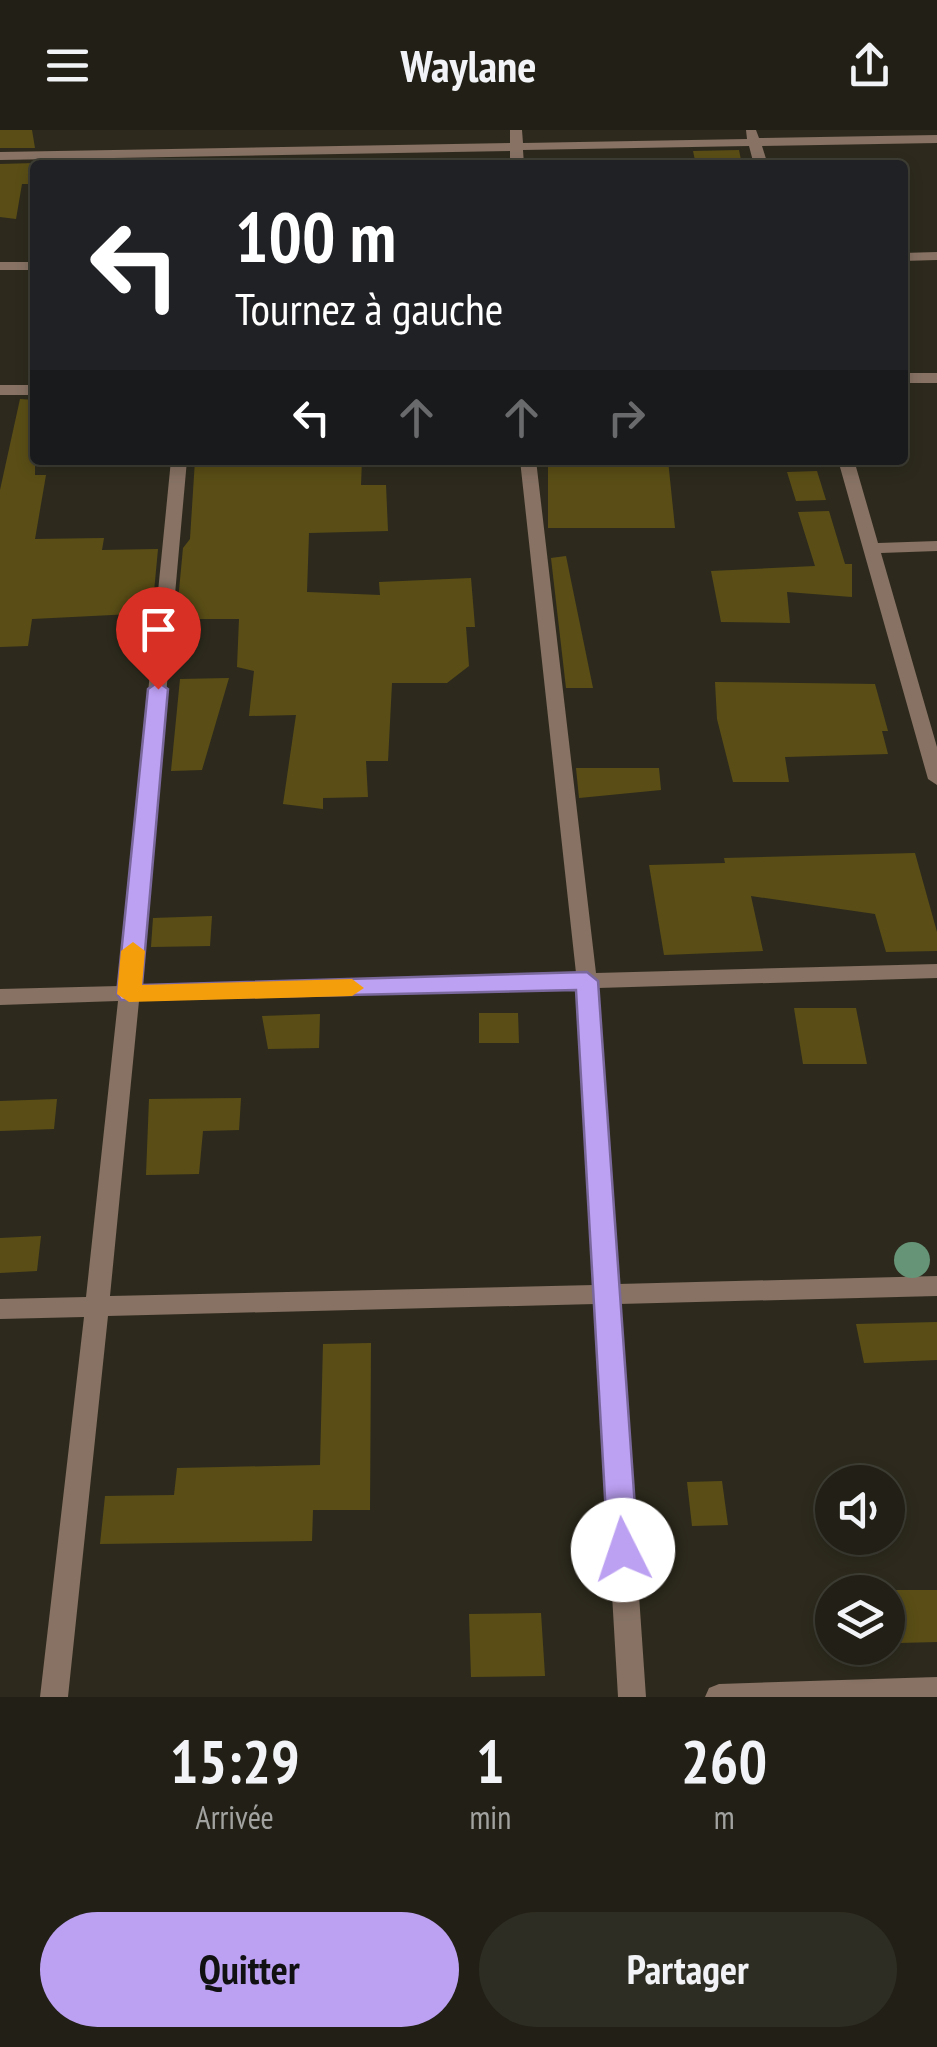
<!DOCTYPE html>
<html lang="fr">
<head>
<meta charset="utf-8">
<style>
  :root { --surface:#222016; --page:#2e2d23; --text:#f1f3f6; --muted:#a2a3a1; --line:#3f3e35; --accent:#bca0f2 }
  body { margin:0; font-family:"PT Sans Narrow",sans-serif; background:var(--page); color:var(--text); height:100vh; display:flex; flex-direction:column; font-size:38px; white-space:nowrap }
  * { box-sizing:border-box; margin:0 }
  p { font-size:32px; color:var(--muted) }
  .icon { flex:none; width:55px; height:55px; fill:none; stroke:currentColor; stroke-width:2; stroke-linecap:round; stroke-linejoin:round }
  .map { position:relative; height:1567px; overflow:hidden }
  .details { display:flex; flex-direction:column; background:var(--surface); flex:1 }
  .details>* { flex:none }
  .top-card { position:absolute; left:30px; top:30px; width:878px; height:305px; border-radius:10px; box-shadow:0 5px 15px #0003,0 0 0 2px var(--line); background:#202124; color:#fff; overflow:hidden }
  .tools { position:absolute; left:815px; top:1335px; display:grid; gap:20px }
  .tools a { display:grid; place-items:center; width:90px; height:90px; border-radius:50%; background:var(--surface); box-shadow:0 5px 15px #0003,0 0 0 2px var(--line); font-size:50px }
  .pin { position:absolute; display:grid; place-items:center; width:85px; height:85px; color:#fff; margin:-102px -42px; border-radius:50% 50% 50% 0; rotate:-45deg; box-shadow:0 0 10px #0007 }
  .pin .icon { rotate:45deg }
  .me { position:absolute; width:110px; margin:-55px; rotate:356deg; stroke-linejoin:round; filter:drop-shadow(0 0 8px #0008) }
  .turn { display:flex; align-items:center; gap:35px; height:210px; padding:0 40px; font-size:45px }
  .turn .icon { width:130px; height:130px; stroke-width:2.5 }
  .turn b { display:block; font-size:70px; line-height:85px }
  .lanes { display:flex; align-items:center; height:95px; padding:0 40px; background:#0003; justify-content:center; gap:50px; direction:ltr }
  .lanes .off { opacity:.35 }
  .eta { display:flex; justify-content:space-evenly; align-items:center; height:170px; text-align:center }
  .eta b { font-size:60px; font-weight:700; line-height:70px }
  .action { display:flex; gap:20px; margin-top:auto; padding:20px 40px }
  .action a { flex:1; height:115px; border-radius:60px; background:var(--accent); color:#111; font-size:40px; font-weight:700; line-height:115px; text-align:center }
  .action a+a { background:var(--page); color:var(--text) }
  header { display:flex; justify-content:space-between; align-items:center; height:130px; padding:0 40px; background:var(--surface); font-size:45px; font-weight:700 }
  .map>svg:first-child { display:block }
  .building { fill:#5a4e16 }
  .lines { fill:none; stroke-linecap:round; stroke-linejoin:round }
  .minor { fill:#877264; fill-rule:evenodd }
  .tree { fill:#669476 }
  .route { fill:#bca0f2; stroke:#7a689d; stroke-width:2.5 }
  .slow { fill:#f59e0b }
</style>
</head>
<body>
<header><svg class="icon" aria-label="menu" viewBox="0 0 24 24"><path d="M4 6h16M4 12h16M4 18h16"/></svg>Waylane<svg class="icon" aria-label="share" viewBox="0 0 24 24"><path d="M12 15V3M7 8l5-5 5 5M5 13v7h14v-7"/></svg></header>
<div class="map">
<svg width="937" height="1567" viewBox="0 0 937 1567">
  <rect width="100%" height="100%" fill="#2d2a1d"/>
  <path class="building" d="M0,0H32L35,18H0Z
    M739,20L742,35H696L693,21Z
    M35,33V54H22L16,89L0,87V34Z
    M20,269L35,270V345H46L35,409L104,408L102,420L158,419L152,483L32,489L28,516L0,517V360Z
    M195,330H362L361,355H386L388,401L309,403L307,462L380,465L379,452L471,448L475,497H466L469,536L447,553H392L388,631H366L368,667L323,668V679L283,674L296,585L249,586L254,541L237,537L239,489H183L184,482H177L183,418L190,409Z
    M548,330H668L675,398H548Z
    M817,341L826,370L796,371L787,342Z
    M829,381L845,434H852V467L787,462L790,493L721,492L711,441L815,436L798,382Z
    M566,426L593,558H566L551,428Z
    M229,548L202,640L171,641L180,549Z
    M715,552L875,554L888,601H882L888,624L785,627L789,652H733L717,589Z
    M576,638H659L661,660L579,668Z
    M915,723L937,802V821L886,822L875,784L751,766L763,821L664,825L649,735L725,733L724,728Z
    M212,786L210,816L151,817L153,788Z
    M794,878H856L867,934H803Z
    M479,883H518L519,913H479Z
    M320,884L319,918L268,919L262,886Z
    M241,968L239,1000L203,1001L199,1044L146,1045L149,969Z
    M57,969L54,999L0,1001V971Z
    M41,1106L37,1141L0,1143V1108Z
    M937,1192V1230L864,1233L856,1194Z
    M371,1213L370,1380H313L312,1411L100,1414L105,1366L174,1365L177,1338L320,1335L323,1214Z
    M722,1351L728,1395L692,1396L687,1352Z
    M889,1460H937V1512L898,1513Z
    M541,1483L545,1546L471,1547L469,1484Z"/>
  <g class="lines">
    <path class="minor" d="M510,0H522L523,13L747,9L746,0H756L759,8L937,5V13L762,16L768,35H754L749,16L523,20L524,35H510V21L0,30V22L510,13Z
      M937,122V130L902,131V123Z
      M0,132H35V140H0Z
      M902,243H937V253H902Z
      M0,255H35V265H0Z
      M171,330H187L140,856L576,843L520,330H536L596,843L937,834V848L598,858L618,1154L937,1146V1166L619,1174L646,1567H618L595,1174L108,1186L68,1567H40L84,1187L0,1189V1169L86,1167L118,871L0,875V859L119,856ZM577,859L594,1155L110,1166L139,871Z
      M838,330H854L878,413L937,411V421L881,423L937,617V655L928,649Z
      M937,1547V1567H705L709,1558L719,1554Z"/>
  </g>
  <circle class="tree" cx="912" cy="1130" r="18"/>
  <path class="route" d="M158,552L168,559L142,855L587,842L598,851L638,1420L633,1430L623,1434L613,1430L608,1420L576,860L121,870L117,864L148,559Z"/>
  <path class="slow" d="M133,812L145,821L142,855L352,849L364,858L352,866L129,872L117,864L121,821Z"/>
</svg>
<div class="tools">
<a><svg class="icon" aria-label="sound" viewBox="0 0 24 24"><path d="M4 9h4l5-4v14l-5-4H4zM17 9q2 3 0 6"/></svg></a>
<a><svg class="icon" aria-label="layers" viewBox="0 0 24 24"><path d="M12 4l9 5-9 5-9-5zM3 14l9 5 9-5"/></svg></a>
</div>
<div class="pin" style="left:158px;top:559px;background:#d93025"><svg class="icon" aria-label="arrive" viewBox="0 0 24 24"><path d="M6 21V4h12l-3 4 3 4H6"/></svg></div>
<svg class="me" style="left:623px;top:1420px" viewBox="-20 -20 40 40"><circle r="19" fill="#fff"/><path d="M0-13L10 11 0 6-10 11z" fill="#bca0f2"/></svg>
<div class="top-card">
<div class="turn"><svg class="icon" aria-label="left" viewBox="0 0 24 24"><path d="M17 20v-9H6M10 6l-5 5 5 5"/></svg><div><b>100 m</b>Tournez à gauche</div></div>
<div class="lanes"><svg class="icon" aria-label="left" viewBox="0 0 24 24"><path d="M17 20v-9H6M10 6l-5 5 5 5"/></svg><svg class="icon off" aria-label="ahead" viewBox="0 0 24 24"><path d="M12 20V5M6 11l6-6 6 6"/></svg><svg class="icon off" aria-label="ahead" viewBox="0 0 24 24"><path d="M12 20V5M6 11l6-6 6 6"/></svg><svg class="icon off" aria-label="right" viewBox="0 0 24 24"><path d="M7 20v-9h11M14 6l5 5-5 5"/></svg></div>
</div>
</div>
<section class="details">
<div class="eta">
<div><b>15:29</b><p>Arrivée</p></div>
<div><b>1</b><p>min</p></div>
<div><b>260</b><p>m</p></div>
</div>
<div class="action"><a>Quitter</a><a>Partager</a></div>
</section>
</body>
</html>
